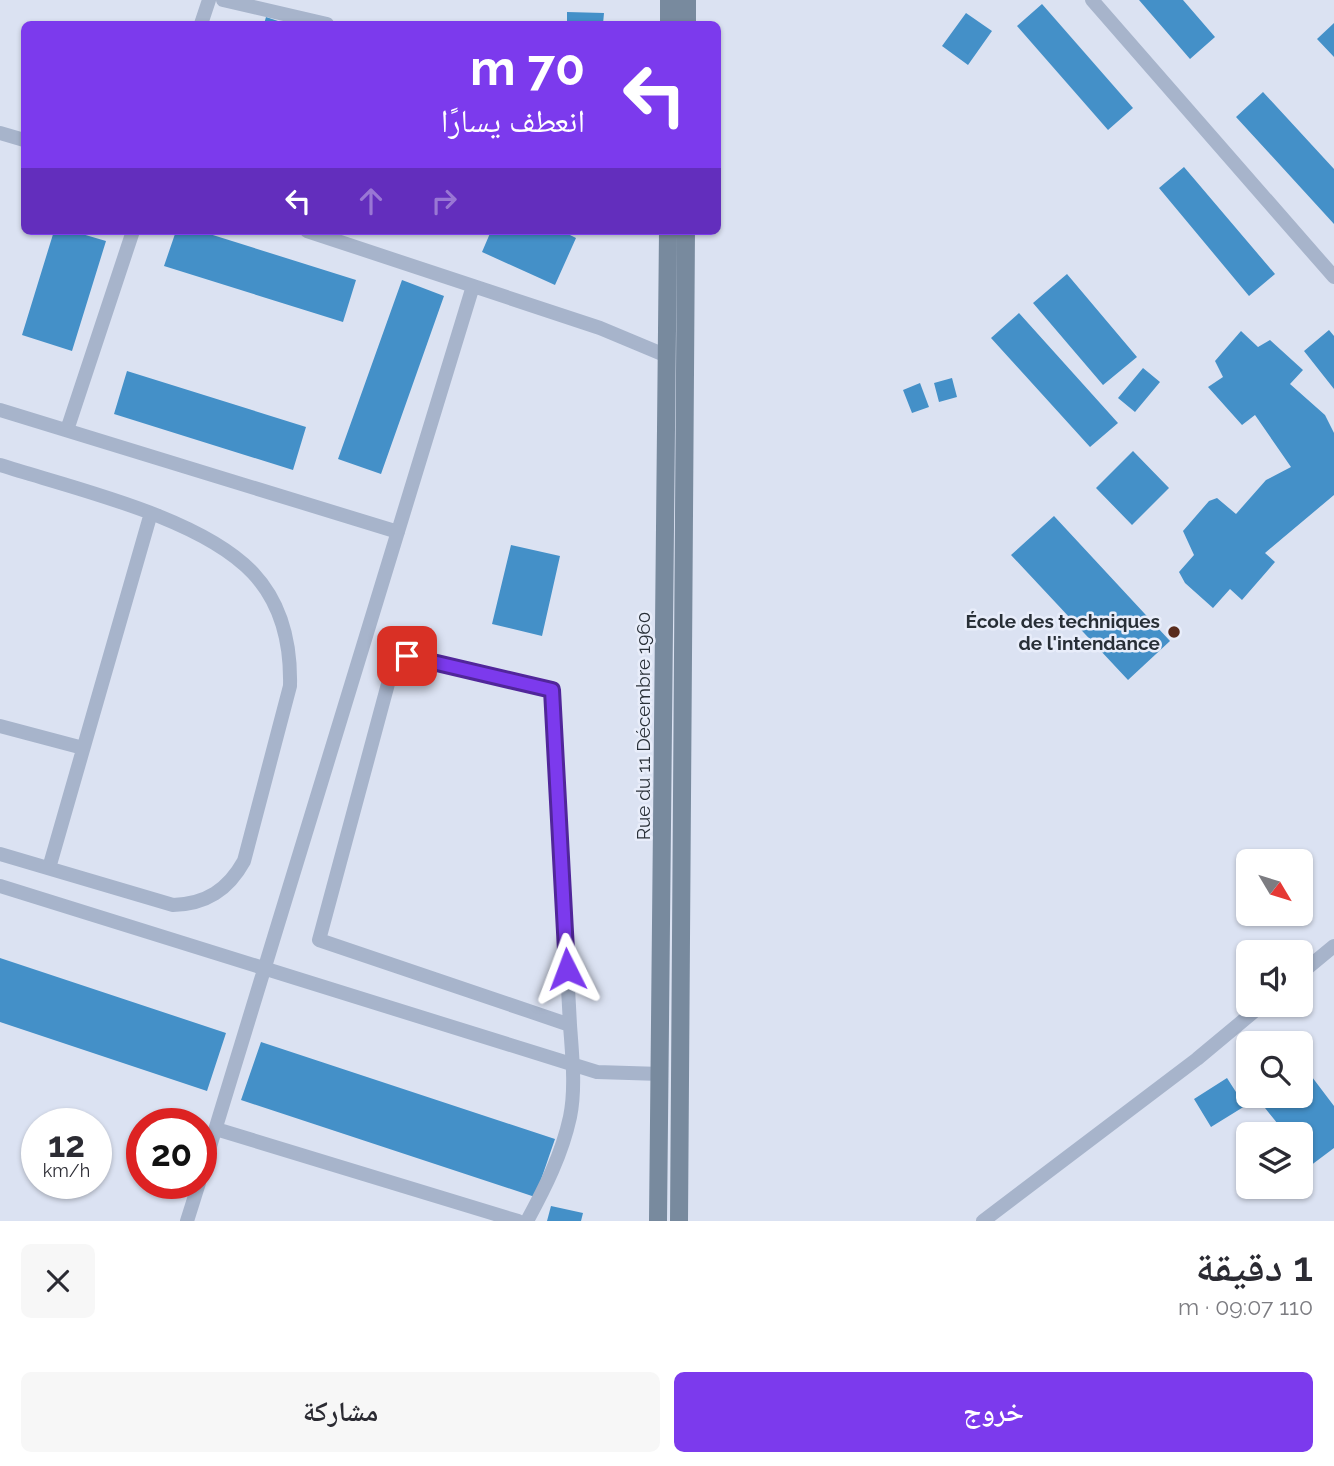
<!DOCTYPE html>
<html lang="ar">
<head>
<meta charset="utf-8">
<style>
  :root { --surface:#fff; --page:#f7f7f7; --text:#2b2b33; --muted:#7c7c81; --accent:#7c3aed }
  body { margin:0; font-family:Raleway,"Noto Naskh Arabic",sans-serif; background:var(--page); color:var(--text); direction:rtl; height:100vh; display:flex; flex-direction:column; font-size:26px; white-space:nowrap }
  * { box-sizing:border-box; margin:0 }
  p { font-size:23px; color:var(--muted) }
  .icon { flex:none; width:38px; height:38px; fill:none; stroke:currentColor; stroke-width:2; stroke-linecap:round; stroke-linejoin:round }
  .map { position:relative; height:1221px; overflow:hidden; direction:ltr }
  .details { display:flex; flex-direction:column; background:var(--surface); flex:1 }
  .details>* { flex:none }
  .guide { position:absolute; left:21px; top:21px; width:700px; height:214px; border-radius:10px; box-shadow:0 2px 5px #0004; direction:rtl; background:#7c3aed; color:#fff; overflow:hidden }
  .needle { width:46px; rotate:128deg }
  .fabs { position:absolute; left:1236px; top:849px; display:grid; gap:14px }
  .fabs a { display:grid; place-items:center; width:77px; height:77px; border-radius:10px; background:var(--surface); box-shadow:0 2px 5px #0004; font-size:35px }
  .speed { position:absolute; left:21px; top:1108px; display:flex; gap:14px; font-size:35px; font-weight:700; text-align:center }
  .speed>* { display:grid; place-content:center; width:91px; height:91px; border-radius:50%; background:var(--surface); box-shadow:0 2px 5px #0004; line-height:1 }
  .speed small { font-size:18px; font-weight:400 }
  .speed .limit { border:10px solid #d22; background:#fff; color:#111 }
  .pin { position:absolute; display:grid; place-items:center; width:60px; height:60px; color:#fff; margin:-30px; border-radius:14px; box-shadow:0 4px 10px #0006 }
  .me { position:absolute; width:77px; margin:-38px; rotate:357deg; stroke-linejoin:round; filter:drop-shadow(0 0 5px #0008) }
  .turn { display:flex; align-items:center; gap:24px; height:147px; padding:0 21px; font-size:32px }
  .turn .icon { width:91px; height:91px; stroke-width:2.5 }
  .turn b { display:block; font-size:49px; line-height:60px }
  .lanes { display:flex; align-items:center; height:66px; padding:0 21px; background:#0003; justify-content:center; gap:35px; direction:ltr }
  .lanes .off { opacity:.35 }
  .round { display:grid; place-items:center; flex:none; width:74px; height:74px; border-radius:10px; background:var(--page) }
  .summary { display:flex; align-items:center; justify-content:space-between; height:119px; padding:0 21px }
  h1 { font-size:42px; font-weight:600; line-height:52px }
  .cta { display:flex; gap:14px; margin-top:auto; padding:14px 21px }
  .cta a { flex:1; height:80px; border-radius:10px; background:var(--accent); color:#fff; font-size:28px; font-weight:600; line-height:80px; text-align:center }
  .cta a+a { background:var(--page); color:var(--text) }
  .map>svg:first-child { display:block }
  .building { fill:#4490c8 }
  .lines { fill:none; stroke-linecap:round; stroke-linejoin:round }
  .service { stroke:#a7b4cb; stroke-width:14 }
  .secondary { stroke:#788a9e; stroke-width:18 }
  .route-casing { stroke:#51269a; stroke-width:18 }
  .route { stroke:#7c3aed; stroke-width:12 }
  .poi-dot { fill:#592c1d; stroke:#e8edfa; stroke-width:2.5 }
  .labels { text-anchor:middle; stroke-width:5; stroke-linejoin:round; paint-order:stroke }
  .poi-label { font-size:19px; font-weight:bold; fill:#282f37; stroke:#e8edfa; text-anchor:end }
  .street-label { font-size:19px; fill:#282f37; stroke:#e8edfa }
</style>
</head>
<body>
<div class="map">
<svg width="1334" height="1221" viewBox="0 0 1334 1221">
  <rect width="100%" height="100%" fill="#dbe2f2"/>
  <path class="building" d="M1139,0H1183L1215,37L1190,59Z
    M1042,4L1133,108L1108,130L1017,26Z
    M567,12L604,13L603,24H567Z
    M966,13L992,31L968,65L942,46Z
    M266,17L287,24H264Z
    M1334,23V57L1317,39Z
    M1263,92L1334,169V224L1236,117Z
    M1184,167L1275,274L1249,296L1159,188Z
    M54,231H72L106,241L72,351L22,335Z
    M176,231H200L356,280L343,322L164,266Z
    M491,231H562L576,238L555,285L482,252Z
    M1067,274L1137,357L1103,385L1033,303Z
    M402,280L444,296L381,474L338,459Z
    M1019,313L1118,423L1090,447L991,338Z
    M1329,330L1334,336V389L1304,351Z
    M1241,331L1258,347L1270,340L1303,370L1290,384L1325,415L1334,433V495L1265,553L1275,562L1242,600L1230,589L1213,608L1185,583L1179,572L1194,555L1183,531L1209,501L1217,498L1236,514L1266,480L1291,467L1255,415L1242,425L1208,387L1223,377L1215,361Z
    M1143,368L1160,382L1135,412L1118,398Z
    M127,371L306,427L293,470L114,414Z
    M952,378L957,397L939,402L934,383Z
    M920,383L929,407L912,413L903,390Z
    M1133,451L1169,488L1132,525L1096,488Z
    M1054,516L1170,641L1128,680L1011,555Z
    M511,545L560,556L542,636L492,624Z
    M0,958L226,1033L207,1091L0,1022Z
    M261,1042L555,1139L535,1197L241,1100Z
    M1309,1073L1334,1106V1148L1310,1166L1300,1153V1134H1286L1265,1108L1281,1096H1300V1080Z
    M1227,1078L1245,1106L1211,1127L1194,1099Z
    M551,1206L583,1213L581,1221H547Z"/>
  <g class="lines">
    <path class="service" d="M223,0L327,24
      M1092,0L1334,277
      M201,24L209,0
      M0,133L24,140
      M307,231L600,328L667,356
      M0,410L398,532
      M67,430L133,231
      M0,465C72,488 201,517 253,573C282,604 291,645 290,686L244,861C228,890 206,904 173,905L0,854
      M0,726L83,748
      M49,868L151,513
      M0,886L597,1072L661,1074
      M1300,974L1334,946
      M216,1129L518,1221
      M201,1176L473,286
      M187,1221L199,1183
      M527,1221C545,1188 562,1154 570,1117C576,1088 572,1054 570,1025L552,690L407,656L392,669L319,940L570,1025
      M983,1221L1197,1059L1263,1004"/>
    <path class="secondary" d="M669,24V0
      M687,24V0
      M658,1221L668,231
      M679,1221L686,231"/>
  </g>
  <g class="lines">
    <defs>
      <path id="route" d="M407,656L552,690L567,969"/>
    </defs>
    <use href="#route" class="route-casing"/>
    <use href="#route" class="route"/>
  </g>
  <circle class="poi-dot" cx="1174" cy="632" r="7"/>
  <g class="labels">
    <g class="poi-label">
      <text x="1160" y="628">École des techniques<tspan x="1160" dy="22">de l'intendance</tspan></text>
    </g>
    <g class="street-label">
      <text transform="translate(643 726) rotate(-90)" y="7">Rue du 11 Décembre 1960</text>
    </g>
  </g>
</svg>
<div class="fabs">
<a><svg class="needle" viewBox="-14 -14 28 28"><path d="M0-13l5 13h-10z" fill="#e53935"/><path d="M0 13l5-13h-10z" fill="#7c7c81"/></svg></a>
<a><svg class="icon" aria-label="sound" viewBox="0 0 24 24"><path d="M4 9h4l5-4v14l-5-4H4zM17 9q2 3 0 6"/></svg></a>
<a><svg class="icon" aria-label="search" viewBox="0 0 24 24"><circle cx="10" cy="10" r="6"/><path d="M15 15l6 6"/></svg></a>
<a><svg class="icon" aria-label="layers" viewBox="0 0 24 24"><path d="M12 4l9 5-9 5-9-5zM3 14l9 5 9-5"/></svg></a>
</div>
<div class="speed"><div>12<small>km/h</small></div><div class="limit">20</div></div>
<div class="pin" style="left:407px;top:656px;background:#d93025"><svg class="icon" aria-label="arrive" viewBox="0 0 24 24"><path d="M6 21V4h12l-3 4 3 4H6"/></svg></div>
<svg class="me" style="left:567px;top:969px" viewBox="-20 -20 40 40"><path d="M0-17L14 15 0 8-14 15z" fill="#7c3aed" stroke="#fff" stroke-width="4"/></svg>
<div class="guide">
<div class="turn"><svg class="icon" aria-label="left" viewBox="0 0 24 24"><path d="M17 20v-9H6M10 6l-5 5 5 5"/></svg><div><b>70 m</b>انعطف يسارًا</div></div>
<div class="lanes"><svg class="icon" aria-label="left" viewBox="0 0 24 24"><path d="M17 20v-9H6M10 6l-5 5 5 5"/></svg><svg class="icon off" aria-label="ahead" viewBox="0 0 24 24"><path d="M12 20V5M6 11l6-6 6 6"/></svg><svg class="icon off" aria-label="right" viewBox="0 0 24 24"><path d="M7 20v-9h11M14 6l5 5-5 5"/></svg></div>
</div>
</div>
<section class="details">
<div class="summary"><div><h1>1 دقيقة</h1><p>110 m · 09:07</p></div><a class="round"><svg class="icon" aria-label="close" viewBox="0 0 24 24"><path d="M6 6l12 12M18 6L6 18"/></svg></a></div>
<div class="cta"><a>خروج</a><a>مشاركة</a></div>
</section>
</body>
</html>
